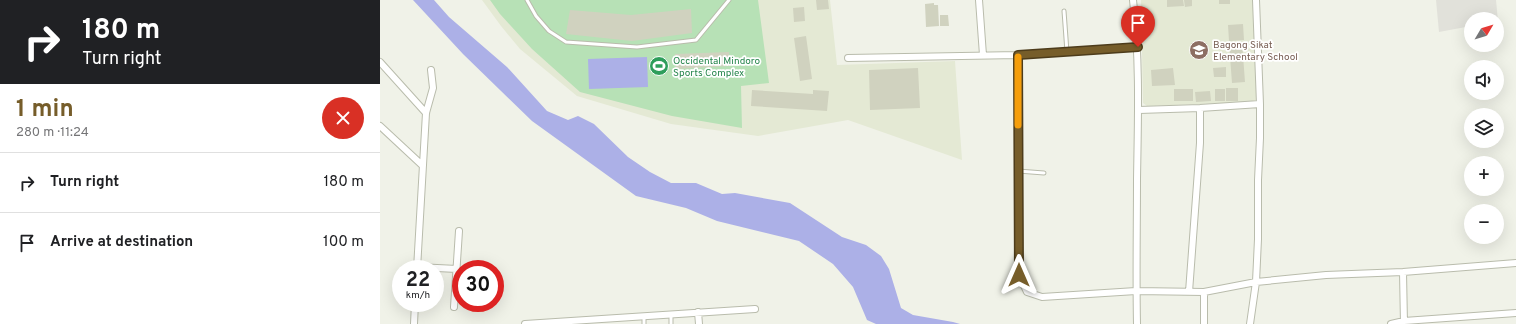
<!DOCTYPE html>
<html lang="en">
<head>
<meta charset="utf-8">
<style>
  :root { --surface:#fff; --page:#f6f6f6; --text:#202124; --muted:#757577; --line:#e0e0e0; --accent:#765d2a }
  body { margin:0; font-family:Overpass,sans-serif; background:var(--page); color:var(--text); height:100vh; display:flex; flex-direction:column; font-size:15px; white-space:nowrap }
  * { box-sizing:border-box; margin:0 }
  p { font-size:13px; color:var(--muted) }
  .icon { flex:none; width:22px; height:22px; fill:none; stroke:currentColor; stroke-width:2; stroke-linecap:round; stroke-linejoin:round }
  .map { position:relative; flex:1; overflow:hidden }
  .drawer { display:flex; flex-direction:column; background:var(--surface); width:380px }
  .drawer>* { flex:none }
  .hud { background:#202124; color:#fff; overflow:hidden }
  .needle { width:26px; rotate:52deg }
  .fabs { position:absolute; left:1084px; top:12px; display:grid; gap:8px }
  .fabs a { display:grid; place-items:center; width:40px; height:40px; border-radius:50%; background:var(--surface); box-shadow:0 4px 16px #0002; font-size:20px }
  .speed { position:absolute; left:12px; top:260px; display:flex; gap:8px; font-size:20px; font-weight:700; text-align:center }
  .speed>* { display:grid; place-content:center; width:52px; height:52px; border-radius:50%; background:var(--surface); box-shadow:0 4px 16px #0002; line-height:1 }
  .speed small { font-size:10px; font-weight:400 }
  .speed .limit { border:6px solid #d22; background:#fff; color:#111 }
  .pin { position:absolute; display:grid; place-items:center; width:34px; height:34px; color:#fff; margin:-41px -17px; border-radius:50% 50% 50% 0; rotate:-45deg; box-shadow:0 0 4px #0007 }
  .pin .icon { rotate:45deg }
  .me { position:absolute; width:44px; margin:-22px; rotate:0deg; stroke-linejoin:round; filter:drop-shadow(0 0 3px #0008) }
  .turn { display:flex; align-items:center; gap:14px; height:84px; padding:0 16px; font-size:18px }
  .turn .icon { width:52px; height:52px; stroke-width:2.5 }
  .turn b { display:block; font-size:28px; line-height:34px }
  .round { display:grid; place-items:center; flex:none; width:42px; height:42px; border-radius:21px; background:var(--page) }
  .overview { display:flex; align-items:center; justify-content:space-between; height:68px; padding:0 16px }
  h1 { font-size:24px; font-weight:700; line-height:30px; color:var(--accent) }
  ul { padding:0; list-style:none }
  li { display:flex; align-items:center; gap:12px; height:60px; padding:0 16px; border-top:1px solid var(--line) }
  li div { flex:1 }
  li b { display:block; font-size:15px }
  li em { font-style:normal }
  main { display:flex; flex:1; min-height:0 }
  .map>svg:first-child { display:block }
  .industrial { fill:#e1e1da }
  .education { fill:#e4e9d4 }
  .green { fill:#b7e1b6 }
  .water { fill:#acb0e7 }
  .building { fill:#d0d2bf }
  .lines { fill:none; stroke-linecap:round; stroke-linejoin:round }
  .lane-casing { stroke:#b9bcac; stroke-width:5 }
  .street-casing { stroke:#b9bcac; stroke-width:8 }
  .lane { stroke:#fff; stroke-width:3 }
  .street { stroke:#fff; stroke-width:6 }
  .route-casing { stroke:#4d3c1b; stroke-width:10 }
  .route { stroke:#765d2a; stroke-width:7 }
  .slow { stroke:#f59e0b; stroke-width:7 }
  .labels { text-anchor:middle; stroke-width:3.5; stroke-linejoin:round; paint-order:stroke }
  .education-label { font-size:10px; fill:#785e54; stroke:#fff; text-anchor:start }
  .leisure-label { font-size:10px; fill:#27864d; stroke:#fff; text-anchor:start }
</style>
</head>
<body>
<main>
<section class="drawer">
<div class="hud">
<div class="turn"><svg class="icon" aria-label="right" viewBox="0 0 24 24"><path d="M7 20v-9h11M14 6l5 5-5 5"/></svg><div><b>180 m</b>Turn right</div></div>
</div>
<div class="overview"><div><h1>1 min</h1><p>280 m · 11:24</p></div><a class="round" style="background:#d93025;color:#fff"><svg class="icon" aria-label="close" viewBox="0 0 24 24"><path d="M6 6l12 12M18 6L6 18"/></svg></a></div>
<ul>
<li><svg class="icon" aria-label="right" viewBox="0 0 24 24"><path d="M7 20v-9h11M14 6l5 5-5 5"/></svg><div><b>Turn right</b></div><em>180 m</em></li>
<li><svg class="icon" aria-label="arrive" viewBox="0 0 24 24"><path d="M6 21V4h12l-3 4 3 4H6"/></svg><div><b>Arrive at destination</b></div><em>100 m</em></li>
</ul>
</section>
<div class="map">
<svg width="1136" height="324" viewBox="0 0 1136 324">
  <rect width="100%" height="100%" fill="#f0f2e8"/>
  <path class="industrial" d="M1056,0H1116L1118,21L1117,22V19H1091V26L1059,32Z"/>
  <path class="education" d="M102,0H450L457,65L575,61L582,160L468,120L378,136L291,124L197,96L140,49L121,26Z
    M761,0H873L877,99L874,102L767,106L763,103Z"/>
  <path class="green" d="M110,0H378L389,83L361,86L362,128L292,116L200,92L152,49L120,14Z"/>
  <path class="water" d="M33,0H54L69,17L127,67L167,111L188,120L198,116L214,124L248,157L270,172L291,183H316L342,194L355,193L410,203L462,237L486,245L501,256L509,269L521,308L533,315L573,322L580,324H496L487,320L473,287L453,264L419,241L337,221L306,208L256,196L152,121L83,54Z
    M267,57L268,87L209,89L208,59Z"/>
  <path class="building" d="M436,0H448L449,9L437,10Z
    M787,0H803L804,6L787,7Z
    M804,0H812V6L805,7Z
    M839,0H850V4H839Z
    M554,3V5H558L559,26L546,27L545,4Z
    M424,7L425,21L414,22L413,8Z
    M311,9L312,33L252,41L186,34L190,10L251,15Z
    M560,15H568L569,26H560Z
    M863,24L864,40L849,41L848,25Z
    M426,36L432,79L420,81L414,38Z
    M862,42L865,82L852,83L849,43Z
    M349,52L350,66L296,69L295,54Z
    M846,67V77H834L833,68Z
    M538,68L540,108L490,110L489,70Z
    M793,68L795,85L772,86L771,70Z
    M846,88H858V101H846Z
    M794,89H813V101H794Z
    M835,89H845V101H835Z
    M372,90L433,94V90L449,91L447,111L371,106Z
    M830,91L831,101L816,102L815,92Z"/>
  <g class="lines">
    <defs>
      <path id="lane" d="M147,0L156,16L169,31L186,42L257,47L316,40L349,0
        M684,11L687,52
        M638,171L664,173
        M291,314V324
        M264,316V324"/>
      <path id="street" d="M599,0L603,55
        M753,0C760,60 758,119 757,179C757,227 756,276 757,324
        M638,55L639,275L647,292L662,297L756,291L824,292L876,282L946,275L1023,272L1136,263
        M468,58L638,55L758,47
        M0,62L46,113
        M759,110L820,108L880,104
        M0,126L42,165
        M37,267L77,269
        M37,269L46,113L53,88L51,70
        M1023,272L1024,324
        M809,292L820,143V108
        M824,292V324
        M74,307L79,231
        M318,312L319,324
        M34,324L35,303
        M145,324L375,309
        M870,324L876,282L878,239V180L880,138V104L876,0
        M1011,324L1024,321L1136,313"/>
    </defs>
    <use href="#lane" class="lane-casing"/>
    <use href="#street" class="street-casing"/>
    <use href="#lane" class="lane"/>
    <use href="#street" class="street"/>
  </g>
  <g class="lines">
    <defs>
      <path id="route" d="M639,275L638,55L758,47"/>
    </defs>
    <use href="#route" class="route-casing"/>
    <use href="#route" class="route"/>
    <path class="slow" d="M638,57V125"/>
  </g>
  <defs>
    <symbol id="school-disc" viewBox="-11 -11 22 22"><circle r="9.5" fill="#8d6e63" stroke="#fff"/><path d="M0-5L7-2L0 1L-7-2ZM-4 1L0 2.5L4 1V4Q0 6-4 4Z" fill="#fff"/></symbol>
    <symbol id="stadium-disc" viewBox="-11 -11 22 22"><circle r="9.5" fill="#2e9e5b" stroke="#fff"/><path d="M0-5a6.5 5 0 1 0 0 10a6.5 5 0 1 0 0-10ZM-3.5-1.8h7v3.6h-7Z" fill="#fff"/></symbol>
  </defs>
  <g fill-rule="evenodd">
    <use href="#school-disc" x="808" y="39" width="22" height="22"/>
    <use href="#stadium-disc" x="268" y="55" width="22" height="22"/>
  </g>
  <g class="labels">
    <g class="education-label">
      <text x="833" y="48">Bagong Sikat<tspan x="833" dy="12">Elementary School</tspan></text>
    </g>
    <g class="leisure-label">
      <text x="293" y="64">Occidental Mindoro<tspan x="293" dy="12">Sports Complex</tspan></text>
    </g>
  </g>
</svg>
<div class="fabs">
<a><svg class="needle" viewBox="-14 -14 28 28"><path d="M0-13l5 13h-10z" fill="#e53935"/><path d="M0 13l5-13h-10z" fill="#757577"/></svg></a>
<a><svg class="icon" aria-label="sound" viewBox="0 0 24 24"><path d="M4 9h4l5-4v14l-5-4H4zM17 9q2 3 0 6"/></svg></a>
<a><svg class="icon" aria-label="layers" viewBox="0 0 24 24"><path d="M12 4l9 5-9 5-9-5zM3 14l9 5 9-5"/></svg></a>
<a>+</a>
<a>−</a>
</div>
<div class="speed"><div>22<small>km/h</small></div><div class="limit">30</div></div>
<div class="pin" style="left:758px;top:47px;background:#d93025"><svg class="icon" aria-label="arrive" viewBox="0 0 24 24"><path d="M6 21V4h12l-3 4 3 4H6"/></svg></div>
<svg class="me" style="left:639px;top:275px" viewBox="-20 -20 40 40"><path d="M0-17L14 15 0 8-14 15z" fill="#765d2a" stroke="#fff" stroke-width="4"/></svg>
</div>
</main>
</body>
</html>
